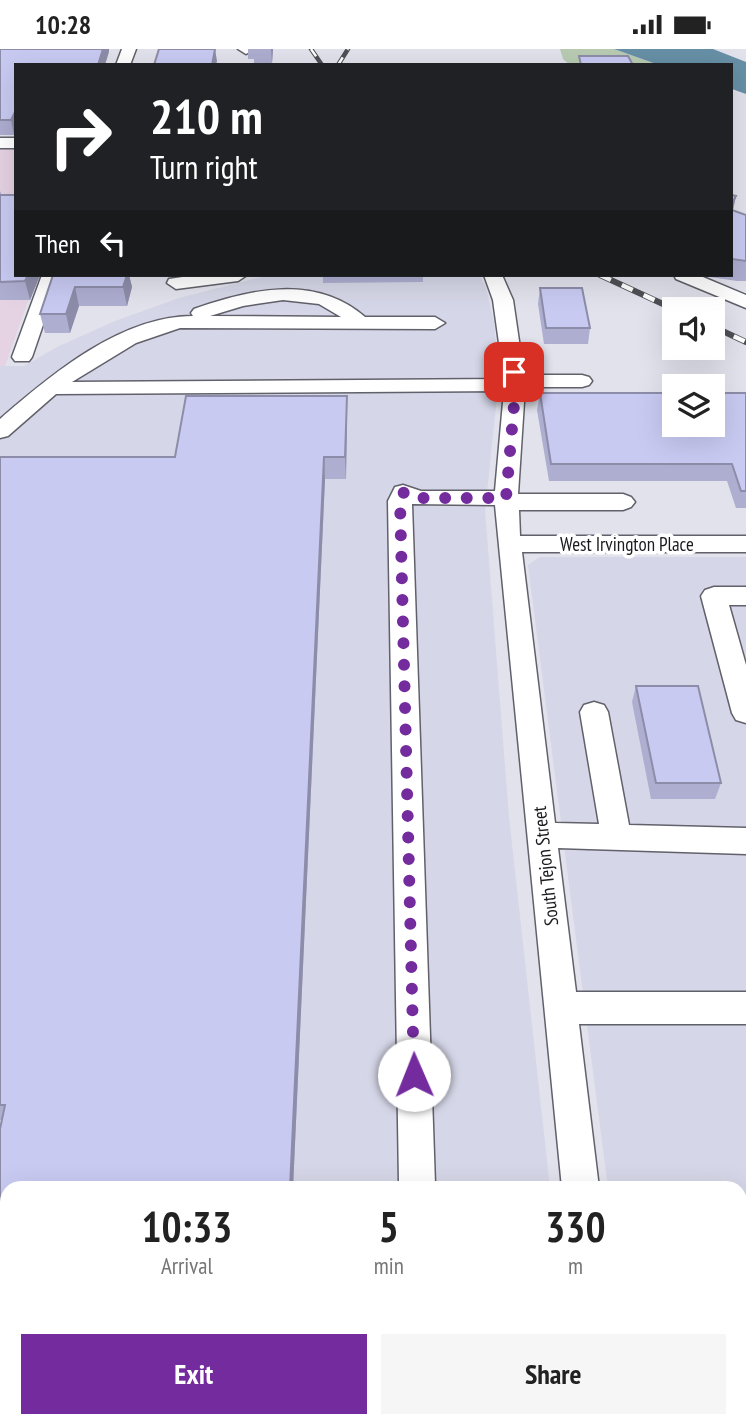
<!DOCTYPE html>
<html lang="en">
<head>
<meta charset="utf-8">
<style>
  :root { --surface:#fff; --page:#f6f6f6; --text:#222; --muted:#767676; --accent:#732b9e }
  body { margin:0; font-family:"PT Sans Narrow",sans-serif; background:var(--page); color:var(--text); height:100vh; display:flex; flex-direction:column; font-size:26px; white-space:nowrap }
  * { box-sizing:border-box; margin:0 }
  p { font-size:23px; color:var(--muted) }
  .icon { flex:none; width:38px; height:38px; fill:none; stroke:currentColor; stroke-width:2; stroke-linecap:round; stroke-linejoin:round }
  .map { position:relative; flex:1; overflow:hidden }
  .side { position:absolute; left:0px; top:1132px; width:747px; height:247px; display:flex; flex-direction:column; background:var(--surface); border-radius:21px 21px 0 0; box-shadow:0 7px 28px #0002 }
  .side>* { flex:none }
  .banner { position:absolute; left:14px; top:14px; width:719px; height:214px; border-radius:0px; box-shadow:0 7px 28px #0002; background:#202124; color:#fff; overflow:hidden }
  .fabs { position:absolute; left:662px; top:248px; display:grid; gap:14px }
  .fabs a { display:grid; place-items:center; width:63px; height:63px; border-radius:0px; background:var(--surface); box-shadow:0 7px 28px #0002; font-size:35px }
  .pin { position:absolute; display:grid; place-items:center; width:60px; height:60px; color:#fff; margin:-30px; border-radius:14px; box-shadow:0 4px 10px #0006 }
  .me { position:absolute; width:77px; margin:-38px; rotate:359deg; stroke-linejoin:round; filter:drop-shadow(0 0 5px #0008) }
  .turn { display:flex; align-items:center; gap:24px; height:147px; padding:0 21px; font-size:32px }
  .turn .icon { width:91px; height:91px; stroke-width:2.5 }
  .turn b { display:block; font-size:49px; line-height:60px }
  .then { display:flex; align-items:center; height:66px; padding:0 21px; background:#0003; gap:14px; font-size:26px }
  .eta { display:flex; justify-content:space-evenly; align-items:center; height:119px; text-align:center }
  .eta b { font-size:42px; font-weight:700; line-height:49px }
  .button { display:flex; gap:14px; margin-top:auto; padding:14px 21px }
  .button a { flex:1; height:80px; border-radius:0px; background:var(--accent); color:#fff; font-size:28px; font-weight:700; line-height:80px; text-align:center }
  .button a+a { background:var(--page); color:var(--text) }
  .status { display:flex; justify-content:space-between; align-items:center; height:49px; padding:0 35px; background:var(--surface); direction:ltr }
  .status svg { height:19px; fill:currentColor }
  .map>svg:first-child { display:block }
  .commercial { fill:#e5d2e3 }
  .built { fill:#d5d6e7 }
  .green { fill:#b9cbb2 }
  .water { fill:#6790a6 }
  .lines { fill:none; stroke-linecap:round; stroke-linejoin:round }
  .minor-casing { stroke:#61616b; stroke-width:3 }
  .minor { fill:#fff; fill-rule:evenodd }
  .rail-far1-casing { stroke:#4f5055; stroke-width:4.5 }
  .rail-casing { stroke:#4f5055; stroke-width:6 }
  .rail-far1 { stroke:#fff; stroke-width:2.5; stroke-dasharray:9; stroke-linecap:butt }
  .rail { stroke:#fff; stroke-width:4.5; stroke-dasharray:12; stroke-linecap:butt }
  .wall { fill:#adaed0 }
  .shaded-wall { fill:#8d8da9 }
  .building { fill:#c9caf2; stroke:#8d8da9; stroke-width:2 }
  .route { stroke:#732b9e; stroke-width:12; stroke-dasharray:0 21.6 }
  .labels { text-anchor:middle; stroke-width:7; stroke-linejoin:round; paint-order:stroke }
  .street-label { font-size:19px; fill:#1b1b1f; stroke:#fff }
</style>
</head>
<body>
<div class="status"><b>10:28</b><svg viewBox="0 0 49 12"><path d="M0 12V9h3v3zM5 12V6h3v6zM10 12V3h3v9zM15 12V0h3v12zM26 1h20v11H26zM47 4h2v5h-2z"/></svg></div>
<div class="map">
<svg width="746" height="1378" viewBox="0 0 746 1378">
  <rect width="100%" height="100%" fill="#e1e2ec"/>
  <path class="commercial" d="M0,99H16V226H37L5,317H0Z"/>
  <path class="built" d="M270,226H479L486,238L494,274L499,329L485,462L509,768L550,1139H7V1372H576V1378H0V317H24L57,298L115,272L179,249Z
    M540,508H746V1378H638L637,1372H740V1139H608L528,516Z"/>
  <path class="green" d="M560,0H614L659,16H570L563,10Z"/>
  <path class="water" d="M614,0H713L746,13V45L732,40V16H659Z"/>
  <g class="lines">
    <defs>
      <path id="minor" d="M122,0H136L130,16H116Z
        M238,0H252L253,1L246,5Z
        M0,89H16V99H0Z
        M42,226H60L32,308L29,312H15L12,308Z
        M196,226H247L238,232L176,240L167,234L169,230Z
        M484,226H502L513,251L524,326H582L589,328L592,332L589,336L582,338H525L518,445H623L631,448L635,453L631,458L623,461H519L520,487H746V503H522L555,774L599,775L580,663L584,656L594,653L604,656L608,663L629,776L746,779V805L558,799L576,943H746V975H579L599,1139H562L495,456L412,455L435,1135L434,1139H400L399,1135L388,452L395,438L403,436L421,442H495L504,342L56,345L8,387L0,389V370C52,325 121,267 193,267L191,264L194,260C251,240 315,225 365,268H435L445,274L435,280L180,279L136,294L72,333L504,330L493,251ZM283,251L319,255L341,268L210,267L243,257Z
        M674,226H698L746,246V259L676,230Z
        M714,538H746V556H729L746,616V674L736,671L732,664L701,547L705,541Z
        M740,1194H746V1232H740Z
        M740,1343H746V1378H725L723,1372H740Z
        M586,1372H628V1378H586Z"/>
    </defs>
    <use href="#minor" class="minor-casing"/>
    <use href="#minor" class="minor"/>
    <defs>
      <path id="rail-far1" d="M311,0L322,16
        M338,16L348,0"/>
      <path id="rail" d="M600,226L676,261
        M712,277L746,293"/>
    </defs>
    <use href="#rail-far1" class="rail-far1-casing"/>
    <use href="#rail" class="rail-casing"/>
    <use href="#rail-far1" class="rail-far1"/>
    <use href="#rail" class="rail"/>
  </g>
  <path class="wall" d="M0,0L109,3L16,16L14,86H0Z
    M248,0H273L272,14H254V10H248Z
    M0,142L40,226L30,251H0Z
    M732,146L736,147L733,161L746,166V232H737L710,228L706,226H732Z
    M53,226H129L132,238L127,257H79L70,284H45L40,265Z
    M323,226H423V233L323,234Z
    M540,239L590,279L588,295H544L538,255Z
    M540,344H746V459H736L727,432H549L537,361Z
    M347,347L346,430H325L293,1139H7V1351H0V1080L2,1071H0V408H175Z
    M636,637L721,734L715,750H651L632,653Z"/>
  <path class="shaded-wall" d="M103,0H109V3L105,16H98Z
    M215,0L217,12L216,16H212Z
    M271,0H273L272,14Z
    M16,61V82L14,86L11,71Z
    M736,147L732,165V154Z
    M28,226H40L30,251L25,232Z
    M127,226H129L132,238L127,257L123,238Z
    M75,238L79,257L70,284L66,265Z
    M347,347V368L346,430L345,408Z
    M324,408L325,430L293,1139H290Z"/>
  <path class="building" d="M0,0H103L98,16H16V61L11,71H0Z
    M159,0H215L212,16H154Z
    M579,7H628L633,16H581Z
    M0,146H16V226H28L25,232L0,233Z
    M732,146L736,147L732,154Z
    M732,161L746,166V212L732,210Z
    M53,226H127L123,238H75L66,265H40Z
    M540,239H582L590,279H546Z
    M540,344H674V376H712V344H746V442H741L732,415H551Z
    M186,347H347L345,408H324L290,1139H7V1343H0V1080L5,1056H0V408H175Z
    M636,637H698L721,734H656Z
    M62,1372H454V1378H61Z"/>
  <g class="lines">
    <path class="route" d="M414,1026L400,452L404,443L418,449H506L514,356V323"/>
  </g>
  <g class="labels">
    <g class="street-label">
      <text x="627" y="502">West Irvington Place</text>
      <text transform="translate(545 817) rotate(-96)" y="7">South Tejon Street</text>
    </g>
  </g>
</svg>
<div class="fabs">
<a><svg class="icon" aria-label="sound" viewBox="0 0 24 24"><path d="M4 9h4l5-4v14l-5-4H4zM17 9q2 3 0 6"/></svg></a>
<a><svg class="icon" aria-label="layers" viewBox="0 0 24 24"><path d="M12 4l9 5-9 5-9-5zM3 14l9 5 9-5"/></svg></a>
</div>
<div class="pin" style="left:514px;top:323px;background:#d93025"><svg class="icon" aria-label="arrive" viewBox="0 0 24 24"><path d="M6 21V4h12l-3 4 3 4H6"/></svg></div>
<svg class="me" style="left:414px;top:1026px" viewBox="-20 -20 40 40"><circle r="19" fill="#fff"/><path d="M0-13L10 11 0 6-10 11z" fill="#732b9e"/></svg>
<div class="banner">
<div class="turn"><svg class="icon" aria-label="right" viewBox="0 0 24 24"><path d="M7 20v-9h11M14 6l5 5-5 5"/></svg><div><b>210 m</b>Turn right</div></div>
<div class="then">Then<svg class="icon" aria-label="left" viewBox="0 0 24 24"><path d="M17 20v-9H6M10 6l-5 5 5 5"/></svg></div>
</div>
<section class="side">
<div class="eta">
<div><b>10:33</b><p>Arrival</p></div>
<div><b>5</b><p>min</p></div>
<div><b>330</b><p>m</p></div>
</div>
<div class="button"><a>Exit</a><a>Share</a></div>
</section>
</div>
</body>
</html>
